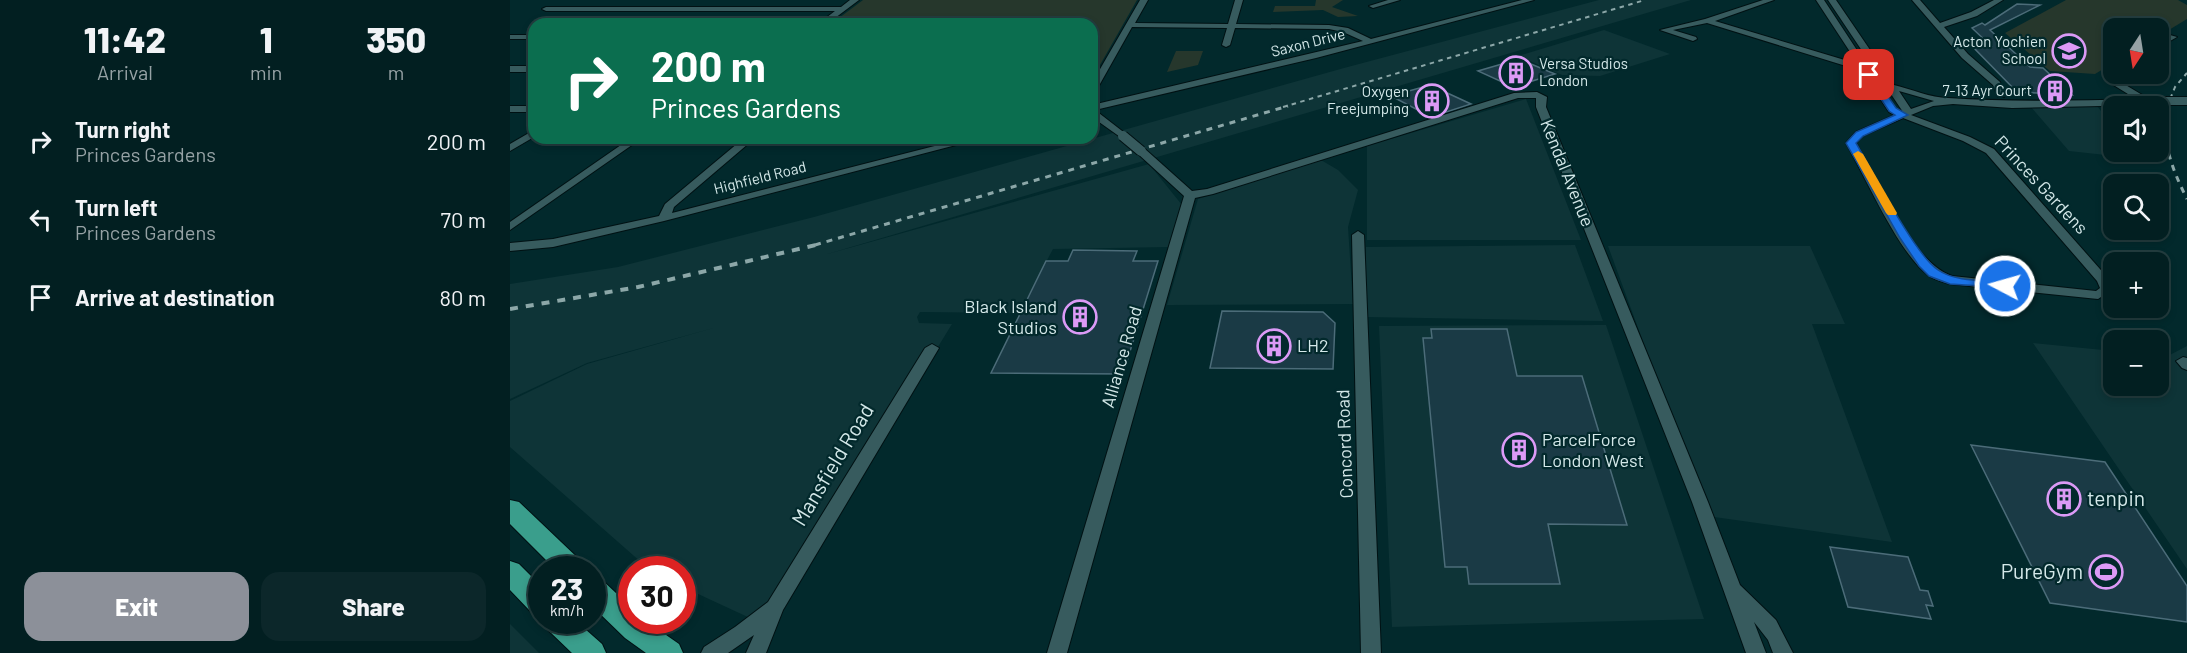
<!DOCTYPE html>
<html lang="en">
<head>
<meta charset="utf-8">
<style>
  :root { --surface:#021f21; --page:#0c272a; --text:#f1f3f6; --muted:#96a2a5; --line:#233d3f; --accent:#8c9099 }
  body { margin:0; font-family:Barlow,sans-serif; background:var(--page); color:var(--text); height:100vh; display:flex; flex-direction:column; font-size:22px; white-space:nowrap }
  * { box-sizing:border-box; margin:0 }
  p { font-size:20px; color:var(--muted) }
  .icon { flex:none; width:33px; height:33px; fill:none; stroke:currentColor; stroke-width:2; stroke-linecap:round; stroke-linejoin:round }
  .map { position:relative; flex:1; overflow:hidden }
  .drawer { display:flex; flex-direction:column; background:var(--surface); width:510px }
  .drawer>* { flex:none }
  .banner { position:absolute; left:18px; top:18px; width:570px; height:126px; border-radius:18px; box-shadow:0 3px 9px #0003,0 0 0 2px var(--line); background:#0b6e4f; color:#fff; overflow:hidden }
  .needle { width:39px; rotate:192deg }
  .fabs { position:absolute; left:1593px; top:18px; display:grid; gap:12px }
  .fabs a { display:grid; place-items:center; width:66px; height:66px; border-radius:12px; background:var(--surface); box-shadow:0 3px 9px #0003,0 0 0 2px var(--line); font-size:30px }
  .speed { position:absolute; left:18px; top:556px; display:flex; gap:12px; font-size:30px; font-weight:700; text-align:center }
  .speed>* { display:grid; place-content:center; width:78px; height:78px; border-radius:50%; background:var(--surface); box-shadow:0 3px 9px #0003,0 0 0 2px var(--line); line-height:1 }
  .speed small { font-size:15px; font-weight:400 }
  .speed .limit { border:9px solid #d22; background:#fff; color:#111 }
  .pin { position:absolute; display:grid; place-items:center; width:51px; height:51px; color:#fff; margin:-26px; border-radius:12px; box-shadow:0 3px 9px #0006 }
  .me { position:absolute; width:66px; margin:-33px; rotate:276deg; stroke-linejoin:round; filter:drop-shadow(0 0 4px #0008) }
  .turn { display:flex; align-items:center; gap:21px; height:126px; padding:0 24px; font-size:27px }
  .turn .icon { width:78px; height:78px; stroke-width:2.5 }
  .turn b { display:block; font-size:42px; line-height:51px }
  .eta { display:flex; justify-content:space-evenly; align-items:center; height:102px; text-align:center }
  .eta b { font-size:36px; font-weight:800; line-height:42px }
  .button { display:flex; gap:12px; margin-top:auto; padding:12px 24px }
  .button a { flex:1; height:69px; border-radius:18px; background:var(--accent); color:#fff; font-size:24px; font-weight:800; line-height:69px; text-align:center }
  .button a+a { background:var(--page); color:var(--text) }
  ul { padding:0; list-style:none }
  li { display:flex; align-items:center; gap:18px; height:78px; padding:0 24px }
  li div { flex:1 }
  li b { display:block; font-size:22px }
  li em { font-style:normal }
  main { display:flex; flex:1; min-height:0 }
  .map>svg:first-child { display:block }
  .built { fill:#0e3437 }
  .green { fill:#26372c }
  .building { fill:#1a3a45; stroke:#4c6c79; stroke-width:1.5 }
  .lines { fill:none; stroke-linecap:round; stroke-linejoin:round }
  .minor-casing { stroke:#001113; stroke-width:2 }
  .highway-casing { stroke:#001113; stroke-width:2 }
  .minor { fill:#375b5e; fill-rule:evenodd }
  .highway { fill:#3a9e8c; fill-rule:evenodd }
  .rail-far2 { stroke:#8ca7a8; stroke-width:2; stroke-dasharray:4.5 4.5; stroke-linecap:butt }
  .rail-far1 { stroke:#8ca7a8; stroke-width:3; stroke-dasharray:6 6; stroke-linecap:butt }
  .rail { stroke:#8ca7a8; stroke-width:4; stroke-dasharray:8 8; stroke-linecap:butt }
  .minor-bridge-far1-casing { stroke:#001113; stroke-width:10; stroke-linecap:butt }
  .minor-bridge-casing { stroke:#001113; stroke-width:12; stroke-linecap:butt }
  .minor-bridge-far1 { stroke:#375b5e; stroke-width:8 }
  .minor-bridge { stroke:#375b5e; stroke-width:10 }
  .route { fill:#1a73e8; stroke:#114b97; stroke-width:1.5 }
  .slow { fill:#f59e0b }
  .labels { text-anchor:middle; stroke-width:4.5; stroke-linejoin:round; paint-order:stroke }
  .far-poi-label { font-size:15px; fill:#d4e8e9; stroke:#02292c; text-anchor:end }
  .far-street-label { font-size:15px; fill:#d4e8e9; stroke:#02292c }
  .street-label { font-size:18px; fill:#d4e8e9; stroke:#02292c }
  .poi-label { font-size:18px; fill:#d4e8e9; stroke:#02292c; text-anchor:start }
  .near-street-label { font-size:21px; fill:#d4e8e9; stroke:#02292c }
  .near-poi-label { font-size:21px; fill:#d4e8e9; stroke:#02292c; text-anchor:start }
</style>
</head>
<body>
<main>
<section class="drawer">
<div class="eta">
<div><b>11:42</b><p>Arrival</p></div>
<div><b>1</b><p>min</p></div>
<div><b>350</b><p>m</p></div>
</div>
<ul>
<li><svg class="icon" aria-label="right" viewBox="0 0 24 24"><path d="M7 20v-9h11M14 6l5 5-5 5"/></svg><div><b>Turn right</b><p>Princes Gardens</p></div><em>200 m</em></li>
<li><svg class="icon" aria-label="left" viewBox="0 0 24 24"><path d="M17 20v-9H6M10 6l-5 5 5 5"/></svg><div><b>Turn left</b><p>Princes Gardens</p></div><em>70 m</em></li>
<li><svg class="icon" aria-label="arrive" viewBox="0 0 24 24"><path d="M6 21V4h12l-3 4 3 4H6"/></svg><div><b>Arrive at destination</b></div><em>80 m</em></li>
</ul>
<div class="button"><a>Exit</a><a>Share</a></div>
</section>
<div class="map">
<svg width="1677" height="653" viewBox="0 0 1677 653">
  <rect width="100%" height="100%" fill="#02292c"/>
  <path class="built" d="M1089,0H1181L314,255L639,164L672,205L659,247L543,249L509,313L410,312L407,317L409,323L442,324L257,626L173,587L172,570H140L0,447V401L77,364L207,327L77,363L0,399V284L108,267L304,217L834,68Z
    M1094,30L1160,54L1090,76L1052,75L1008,56Z
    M1016,99L1071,240H857V146Z
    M1587,106L1603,126L1604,152H1640L1641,160L1559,151L1521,107Z
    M811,160L828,170L848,190L838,227L843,304L657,305L688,199Z
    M1065,245L1093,321L856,317V247Z
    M1098,246H1300L1335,324H1302L1382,542L1197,516Z
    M1096,325L1194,619L882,627L869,326Z
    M1523,343L1603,351L1604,386H1648L1649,356L1656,357L1677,346V569Z
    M0,624L29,653H0Z"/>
  <path class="green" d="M353,0H627L582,79V24H321Z
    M806,0H833L822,7L848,16L828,17L813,10L763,12L765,6H805Z
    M1556,0H1668L1677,5V19L1649,36L1648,28H1604L1603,63L1585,74L1540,71L1495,33Z
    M666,51H693L688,65L657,72Z"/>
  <path class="building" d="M1507,4L1530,5L1480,30L1520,67L1533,68L1562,95L1507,92L1461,45L1481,46L1462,28L1472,23L1475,25Z
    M1009,59L1045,74L1003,87L968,71Z
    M920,85L961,104L921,117L881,96Z
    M563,250L627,251L623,261H648L613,374L481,373L536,261H558Z
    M712,311L813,312L825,323L823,369L700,368Z
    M921,329H997L1007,376H1072L1117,525L1038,524L1050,584H959L957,567H935L913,338H922Z
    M1461,445L1595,462L1677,586V622L1540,603Z
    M1320,547L1398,557L1410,590L1418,591L1423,606L1416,605L1421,619L1338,607Z"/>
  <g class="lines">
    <defs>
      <path id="minor" d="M340,0H349L317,24H308L325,11H36L32,9L36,7H331Z
        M630,0H638L625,23L718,24L725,0H733L726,24L819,25L838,28L861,39L1012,0H1024L806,58L585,110L616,134L618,136L613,139L582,117V105L853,41L833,32L819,29L725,28L720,45L716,47L712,45L717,28L622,27L586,91L582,94V83Z
        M878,0H890L863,8L859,6Z
        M1253,0H1264L1205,21L1348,64L1306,0H1314L1385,108L1393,112L1318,0H1326L1384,85C1401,89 1421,98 1438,98C1501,102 1563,101 1626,99L1597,81L1595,75L1604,70V74H1607L1604,78L1639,99H1650V103L1638,105L1502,108L1443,104L1423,106L1401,115L1460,137L1484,149L1597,277L1603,289L1588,299L1440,284C1433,282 1424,280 1418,275C1388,252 1356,178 1336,143L1346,132L1385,115L1379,112L1352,71L1197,23L1163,30L1186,37L1187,39L1183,41L1150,30L1195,19ZM1389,91L1424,101L1401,109ZM1393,118L1453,141L1476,153L1587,281L1590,288L1586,291L1442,276C1401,262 1368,181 1346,143L1352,136Z
        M1402,0H1410L1430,23L1461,12L1484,0H1493L1467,16L1434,27L1458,54L1490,82L1495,95L1494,97H1488L1483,85L1452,58Z
        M0,35H24V39H0Z
        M1660,35L1667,37L1648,48V42Z
        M0,66H24V72H0Z
        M1027,92L1037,97L1036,107L1198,502L1230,585L1266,620L1283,653H1263L1258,640L1244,622L1256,653H1236L1182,502L1026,107V98H1008L703,194L685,198L557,653H537L674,196L627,153V149H635L682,191L697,189L1004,93Z
        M0,106H24V112H0Z
        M24,130V137L0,151V144Z
        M121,138H132L0,230V222Z
        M234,138H245L164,207L162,213L456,138H473L154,221L43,247L0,251V243L43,239L149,216L155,204Z
        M848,231L854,235L871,653H851L842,235Z
        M422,344L429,348L273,610L256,653H236L244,635L218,653H191L194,647L225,627L258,602L415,348Z
        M1673,357L1677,358V370L1672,368L1666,361Z"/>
      <path id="highway" d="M0,500L9,502L72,562L76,570H46L0,524Z
        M0,561L9,564L32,587V616L22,613L0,590Z
        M82,577L92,580L122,608V621H136L169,644L173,653H136L115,638L82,606Z
        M33,621H66L92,644L96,653H62L37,629Z"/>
    </defs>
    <use href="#minor" class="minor-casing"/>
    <use href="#highway" class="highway-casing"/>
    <use href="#minor" class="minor"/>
    <use href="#highway" class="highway"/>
    <path class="rail-far2" d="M773,107L1135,0
      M1657,107L1665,87L1677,73"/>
    <path class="rail-far1" d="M1658,106C1650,139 1662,169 1677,199
      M305,245L778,106"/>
    <path class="rail" d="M0,309L128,287L310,244"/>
    <defs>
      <path id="minor-bridge-far1" d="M1647,101H1677"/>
      <path id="minor-bridge" d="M613,136L631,151"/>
    </defs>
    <use href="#minor-bridge-far1" class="minor-bridge-far1-casing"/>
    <use href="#minor-bridge" class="minor-bridge-casing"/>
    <use href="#minor-bridge-far1" class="minor-bridge-far1"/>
    <use href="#minor-bridge" class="minor-bridge"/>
  </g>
  <path class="route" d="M1356,73H1362L1386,108L1398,115L1353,136L1346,143C1363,172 1404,254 1428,270C1445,282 1475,280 1495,282L1500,283L1502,286L1500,288L1440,284L1419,276L1409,266L1390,238L1336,143L1346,132L1385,115L1379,111L1355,75Z"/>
  <path class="slow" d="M1348,151L1353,154L1387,213L1386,215H1378L1376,213L1343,154Z"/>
  <defs>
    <symbol id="school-ring" viewBox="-11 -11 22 22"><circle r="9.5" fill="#02292c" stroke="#db9af6" stroke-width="1.5"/><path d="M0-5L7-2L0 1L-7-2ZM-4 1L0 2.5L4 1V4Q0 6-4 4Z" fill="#db9af6"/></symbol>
    <symbol id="building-ring" viewBox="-11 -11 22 22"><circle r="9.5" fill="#02292c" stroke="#db9af6" stroke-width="1.5"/><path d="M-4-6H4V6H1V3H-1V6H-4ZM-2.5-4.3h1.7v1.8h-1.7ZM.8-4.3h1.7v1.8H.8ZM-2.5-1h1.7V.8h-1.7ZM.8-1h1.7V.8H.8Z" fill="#db9af6"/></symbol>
    <symbol id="stadium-ring" viewBox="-11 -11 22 22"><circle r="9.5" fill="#02292c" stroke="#db9af6" stroke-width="1.5"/><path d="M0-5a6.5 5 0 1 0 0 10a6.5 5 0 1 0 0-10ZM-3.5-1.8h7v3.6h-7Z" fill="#db9af6"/></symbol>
  </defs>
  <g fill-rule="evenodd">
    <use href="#school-ring" x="1540" y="32" width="38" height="38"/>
    <use href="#building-ring" x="987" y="54" width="38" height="38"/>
    <use href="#building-ring" x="1526" y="72" width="38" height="38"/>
    <use href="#building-ring" x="903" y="82" width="38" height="38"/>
    <use href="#building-ring" x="551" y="298" width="38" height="38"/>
    <use href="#building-ring" x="745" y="327" width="38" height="38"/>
    <use href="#building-ring" x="990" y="431" width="38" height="38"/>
    <use href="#building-ring" x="1535" y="480" width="38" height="38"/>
    <use href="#stadium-ring" x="1577" y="553" width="38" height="38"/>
  </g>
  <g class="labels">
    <g class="far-poi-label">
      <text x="1536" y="47">Acton Yochien<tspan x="1536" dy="17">School</tspan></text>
      <text x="1029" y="69" text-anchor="start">Versa Studios<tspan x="1029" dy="17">London</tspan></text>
      <text x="1522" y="96">7-13 Ayr Court</text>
      <text x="899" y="97">Oxygen<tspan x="899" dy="17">Freejumping</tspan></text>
    </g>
    <g class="far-street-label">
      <text transform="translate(798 43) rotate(-14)" y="5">Saxon Drive</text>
      <text transform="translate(250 178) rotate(-14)" y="5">Highfield Road</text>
    </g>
    <g class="street-label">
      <text transform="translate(1057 173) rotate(68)" y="6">Kendal Avenue</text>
      <text transform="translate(1531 185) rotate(47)" y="6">Princes Gardens</text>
      <text transform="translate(612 357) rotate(-74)" y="6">Alliance Road</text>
      <text transform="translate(835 444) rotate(-92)" y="6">Concord Road</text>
    </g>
    <g class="poi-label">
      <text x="547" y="313" text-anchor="end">Black Island<tspan x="547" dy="21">Studios</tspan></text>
      <text x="787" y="352">LH2</text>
      <text x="1032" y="446">ParcelForce<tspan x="1032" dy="21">London West</tspan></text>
    </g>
    <g class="near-street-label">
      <text transform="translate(323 465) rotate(-59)" y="7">Mansfield Road</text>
    </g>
    <g class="near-poi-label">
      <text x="1577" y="506">tenpin</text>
      <text x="1573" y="579" text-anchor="end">PureGym</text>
    </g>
  </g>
</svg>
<div class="fabs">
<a><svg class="needle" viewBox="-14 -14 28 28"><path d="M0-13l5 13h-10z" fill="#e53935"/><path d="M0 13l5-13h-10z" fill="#96a2a5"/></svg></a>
<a><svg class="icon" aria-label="sound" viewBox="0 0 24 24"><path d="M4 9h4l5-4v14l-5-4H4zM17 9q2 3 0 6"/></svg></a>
<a><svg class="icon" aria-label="search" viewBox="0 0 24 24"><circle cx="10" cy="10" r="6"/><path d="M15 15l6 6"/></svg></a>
<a>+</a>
<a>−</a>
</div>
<div class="speed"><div>23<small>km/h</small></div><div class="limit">30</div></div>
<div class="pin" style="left:1359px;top:75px;background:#d93025"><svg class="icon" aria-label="arrive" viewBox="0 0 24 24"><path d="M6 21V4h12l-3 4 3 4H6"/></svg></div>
<svg class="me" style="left:1495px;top:286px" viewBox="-20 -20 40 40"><circle r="17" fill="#1a73e8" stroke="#fff" stroke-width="3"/><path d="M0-11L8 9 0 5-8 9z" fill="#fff"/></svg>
<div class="banner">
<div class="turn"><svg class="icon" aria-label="right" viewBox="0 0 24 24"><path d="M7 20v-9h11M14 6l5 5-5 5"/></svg><div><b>200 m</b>Princes Gardens</div></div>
</div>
</div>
</main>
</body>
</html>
